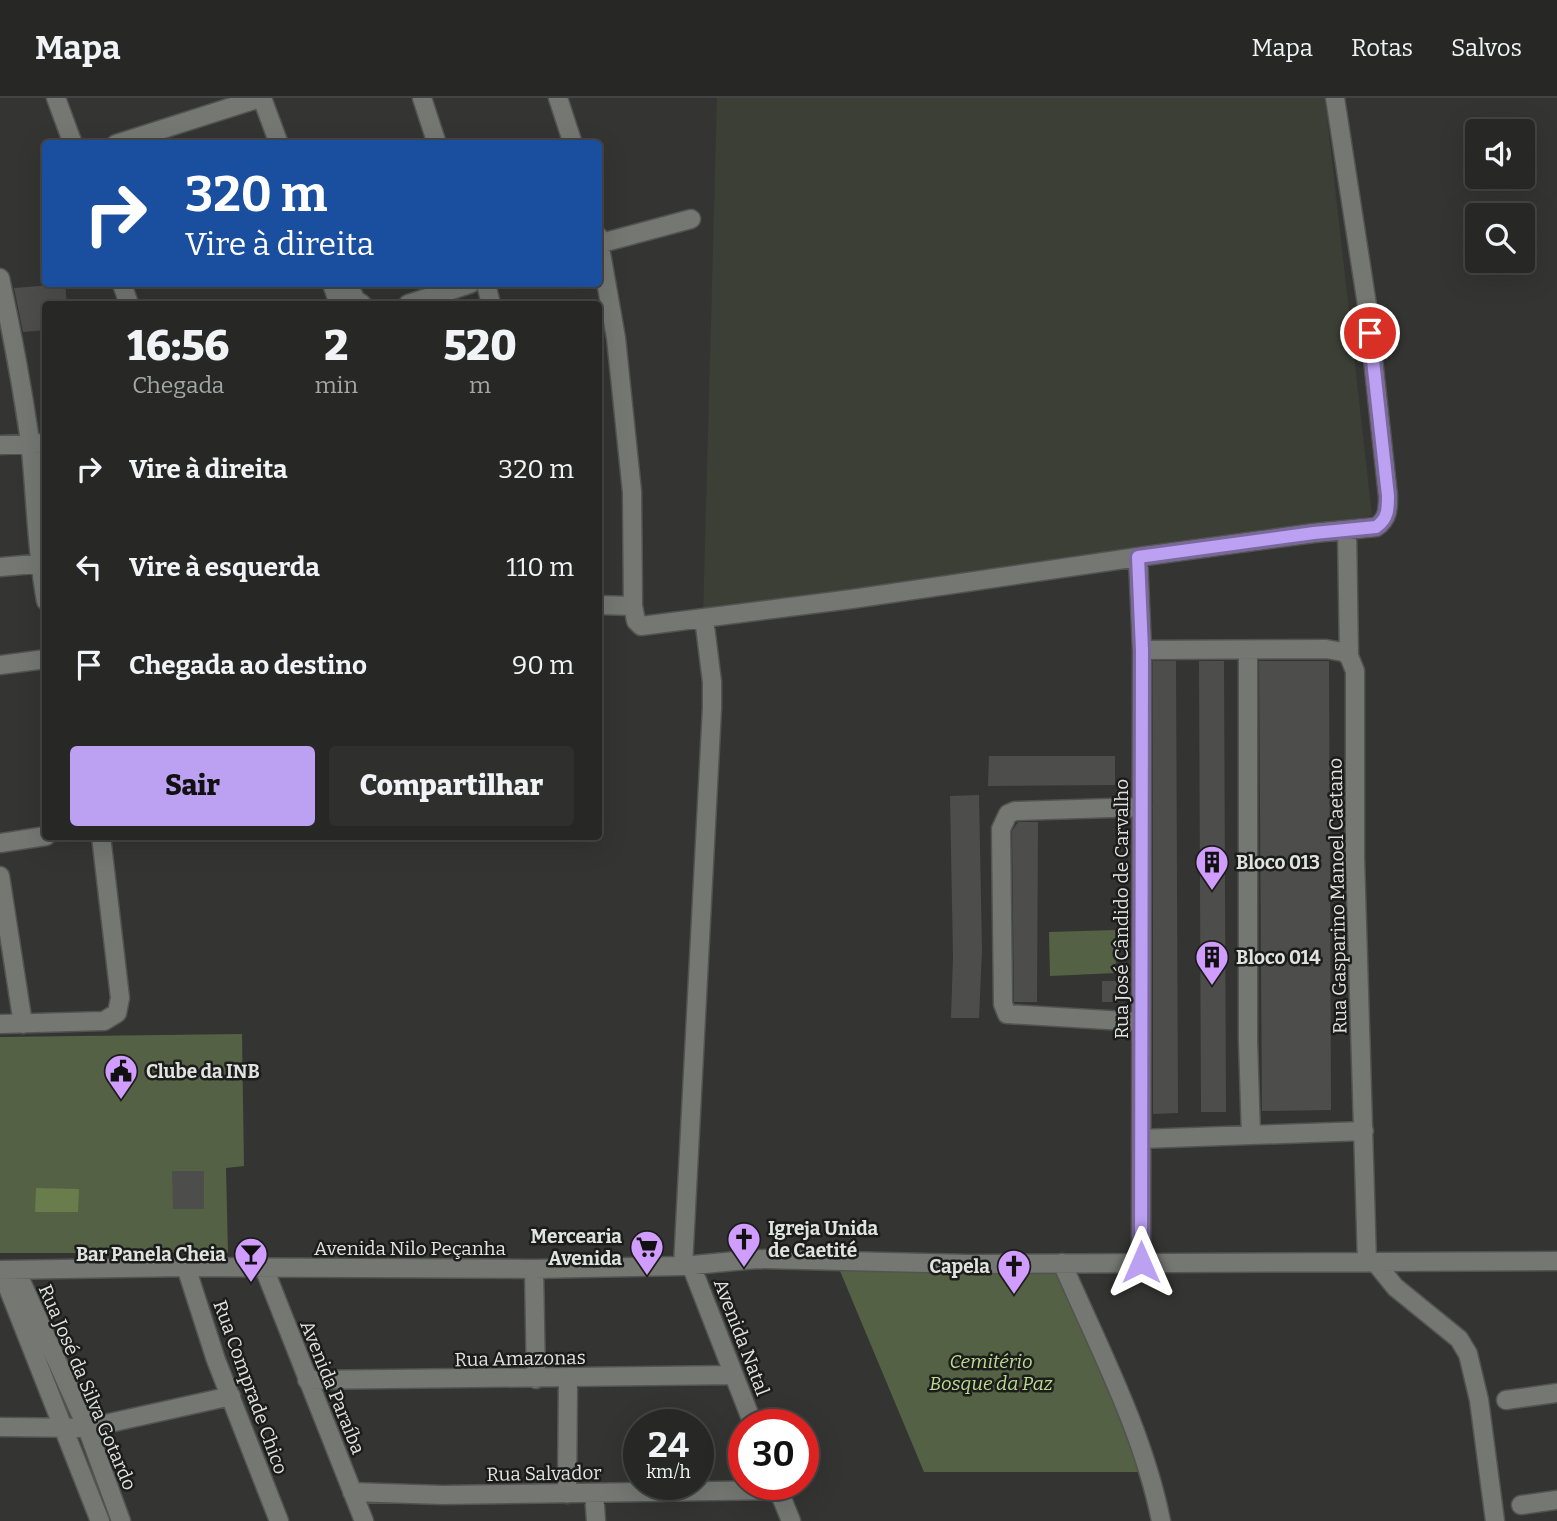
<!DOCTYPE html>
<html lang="pt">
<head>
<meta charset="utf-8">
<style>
  :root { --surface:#272826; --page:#2f302e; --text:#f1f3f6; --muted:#a4a6a7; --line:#434443; --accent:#bca0f2 }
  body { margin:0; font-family:Bitter,serif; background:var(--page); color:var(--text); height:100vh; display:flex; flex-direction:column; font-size:26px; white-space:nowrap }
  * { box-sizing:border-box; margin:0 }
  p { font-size:23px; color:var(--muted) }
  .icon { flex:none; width:38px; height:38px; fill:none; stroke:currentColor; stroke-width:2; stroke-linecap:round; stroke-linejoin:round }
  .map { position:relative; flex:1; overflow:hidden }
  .drawer { position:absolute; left:42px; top:203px; width:560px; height:539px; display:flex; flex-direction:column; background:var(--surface); border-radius:7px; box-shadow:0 7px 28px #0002,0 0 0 2px var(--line) }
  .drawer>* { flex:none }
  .hud { position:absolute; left:42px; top:42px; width:560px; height:147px; border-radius:7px; box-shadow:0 7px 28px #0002,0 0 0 2px var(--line); background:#1a4fa0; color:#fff; overflow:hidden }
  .controls { position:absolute; left:1465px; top:21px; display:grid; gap:14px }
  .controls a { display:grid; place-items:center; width:70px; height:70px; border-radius:7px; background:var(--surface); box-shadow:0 7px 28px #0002,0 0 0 2px var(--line); font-size:35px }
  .speed { position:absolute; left:623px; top:1311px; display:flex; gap:14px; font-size:35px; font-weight:700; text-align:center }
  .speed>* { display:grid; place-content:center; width:91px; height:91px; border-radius:50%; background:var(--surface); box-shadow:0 7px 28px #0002,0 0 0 2px var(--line); line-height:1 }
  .speed small { font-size:18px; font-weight:400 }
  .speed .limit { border:10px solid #d22; background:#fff; color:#111 }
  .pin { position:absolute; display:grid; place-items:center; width:60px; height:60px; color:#fff; margin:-30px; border:4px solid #fff; border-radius:50%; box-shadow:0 2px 7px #0007 }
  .me { position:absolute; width:77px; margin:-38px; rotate:0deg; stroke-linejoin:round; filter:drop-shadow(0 0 5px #0008) }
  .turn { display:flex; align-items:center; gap:24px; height:147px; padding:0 28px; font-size:32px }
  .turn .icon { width:91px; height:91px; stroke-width:2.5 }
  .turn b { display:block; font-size:49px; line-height:60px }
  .eta { display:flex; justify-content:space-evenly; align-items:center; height:119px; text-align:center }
  .eta b { font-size:42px; font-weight:800; line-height:49px }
  .cta { display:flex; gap:14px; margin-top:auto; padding:14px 28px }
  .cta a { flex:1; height:80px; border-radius:7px; background:var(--accent); color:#111; font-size:28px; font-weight:800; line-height:80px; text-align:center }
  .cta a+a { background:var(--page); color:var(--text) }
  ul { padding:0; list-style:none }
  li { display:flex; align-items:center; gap:21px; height:98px; padding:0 28px }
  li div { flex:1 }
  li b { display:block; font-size:26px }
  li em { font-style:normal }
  header { display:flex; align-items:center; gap:42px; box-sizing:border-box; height:98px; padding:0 35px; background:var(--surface); border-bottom:2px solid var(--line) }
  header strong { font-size:33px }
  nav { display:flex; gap:38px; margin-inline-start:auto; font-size:24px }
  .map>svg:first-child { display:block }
  .built { fill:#3b3f36 }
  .green { fill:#546144 }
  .water { fill:#687d4b }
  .building { fill:#4d4e4b }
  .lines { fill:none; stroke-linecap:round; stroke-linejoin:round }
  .minor-casing { stroke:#525451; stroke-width:21 }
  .minor { stroke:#757773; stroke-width:18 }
  .route-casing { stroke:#7a689d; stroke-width:18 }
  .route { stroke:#bca0f2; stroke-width:12 }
  .labels { text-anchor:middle; stroke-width:5; stroke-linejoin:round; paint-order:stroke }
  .poi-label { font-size:19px; font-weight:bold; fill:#e1e3e0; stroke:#1c1c1b; text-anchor:start }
  .street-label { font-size:19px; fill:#e1e3e0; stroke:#1c1c1b }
  .park-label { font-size:19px; font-style:italic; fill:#bcdd91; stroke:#1c1c1b }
</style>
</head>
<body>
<header>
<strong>Mapa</strong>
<nav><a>Mapa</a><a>Rotas</a><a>Salvos</a></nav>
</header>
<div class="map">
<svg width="1557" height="1423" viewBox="0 0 1557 1423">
  <rect width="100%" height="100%" fill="#343532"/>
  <path class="built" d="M717,0H1325L1372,418L703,521Z"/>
  <path class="green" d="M1115,832L1116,875L1050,878L1049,834Z
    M242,936L244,1068L226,1070L228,1155H0V939Z
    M840,1173L1058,1174L1144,1374H924Z"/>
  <path class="water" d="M36,1090L79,1091L78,1114H35Z"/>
  <path class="building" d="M65,186L67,206H46V232L23,234L14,190Z
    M1153,563H1176L1178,1015L1153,1016Z
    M1199,563H1224L1226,1014H1201Z
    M1259,563H1329L1331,1012L1262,1013Z
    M989,658H1115V687L988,688Z
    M979,697L982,852L979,920H951L953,859L950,698Z
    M1018,724H1038L1037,904H1014L1012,733Z
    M1102,883H1120V904H1102Z
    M172,1073H204V1111H173Z"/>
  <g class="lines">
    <defs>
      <path id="minor" d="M56,0L73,46
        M262,0L279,46
        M422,0L437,46
        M558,0L573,46
        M116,46L260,0
        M598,138L616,240L632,394L633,508L636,523L641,528L852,501L1138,459L1314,435L1376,429C1388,421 1388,411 1388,398L1367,207L1335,0
        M598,146L691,121
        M0,180C12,234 22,288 30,343C36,397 36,450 46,503
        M122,186L129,206
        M332,186L339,206
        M347,186L356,202L362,206
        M486,186L491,206
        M408,206L470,186
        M0,347L46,345
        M1347,432L1349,558L1355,573V760L1367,1164
        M1138,459L1142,552L1141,1164
        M0,469L46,465
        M598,507L633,508
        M1142,552L1326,551L1343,554L1349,558
        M1248,553V943L1251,1037
        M0,567L46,561
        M0,745L46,738
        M0,778L23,926
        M1141,924L1007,916L1003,906L1001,731L1008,716L1015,713L1142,709
        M0,926L104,923L117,915L120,900L101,738
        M1141,1041L1364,1033
        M1375,1164L1395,1189L1459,1241L1468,1256L1479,1302L1495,1423
        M1062,1165C1098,1248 1143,1333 1161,1423
        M691,1167L753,1326
        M683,1168L712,610V584L704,520
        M186,1169L216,1262L279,1423
        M264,1170L364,1423
        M534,1171L536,1281
        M0,1172L186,1169L534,1171L683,1168L757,1161L968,1166L1557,1163
        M1,1172L100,1423
        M16,1172L87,1330L121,1423
        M307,1282L734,1277
        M1506,1302L1557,1295
        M0,1329L87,1330L231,1298
        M776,1386L791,1423
        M352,1394L443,1397L778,1392
        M594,1395L596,1423
        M567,1396L568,1281
        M1521,1407L1557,1402"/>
    </defs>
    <use href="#minor" class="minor-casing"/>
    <use href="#minor" class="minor"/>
  </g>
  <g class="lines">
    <defs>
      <path id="route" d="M1141,1164L1142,552L1138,459L1314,435L1376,429C1388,421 1388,411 1388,398L1370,235"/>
    </defs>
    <use href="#route" class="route-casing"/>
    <use href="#route" class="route"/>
  </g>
  <defs>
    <symbol id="building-pin" viewBox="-11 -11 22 30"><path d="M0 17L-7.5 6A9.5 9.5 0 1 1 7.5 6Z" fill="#d09dfe" stroke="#1c1c1b"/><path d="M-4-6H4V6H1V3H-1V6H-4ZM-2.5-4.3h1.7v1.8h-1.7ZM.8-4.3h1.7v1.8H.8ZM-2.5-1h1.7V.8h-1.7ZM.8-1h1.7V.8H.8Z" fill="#111"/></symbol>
    <symbol id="civic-pin" viewBox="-11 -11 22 30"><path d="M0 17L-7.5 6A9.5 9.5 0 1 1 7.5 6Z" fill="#d09dfe" stroke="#1c1c1b"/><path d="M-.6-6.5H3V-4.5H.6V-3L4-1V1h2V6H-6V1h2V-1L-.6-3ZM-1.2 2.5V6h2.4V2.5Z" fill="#111"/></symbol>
    <symbol id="church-pin" viewBox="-11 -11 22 30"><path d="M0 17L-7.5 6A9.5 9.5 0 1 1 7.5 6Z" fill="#d09dfe" stroke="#1c1c1b"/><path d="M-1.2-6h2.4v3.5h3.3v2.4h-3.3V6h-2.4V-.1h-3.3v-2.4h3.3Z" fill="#111"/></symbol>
    <symbol id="supermarket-pin" viewBox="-11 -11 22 30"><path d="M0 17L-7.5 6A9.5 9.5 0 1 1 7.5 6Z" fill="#d09dfe" stroke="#1c1c1b"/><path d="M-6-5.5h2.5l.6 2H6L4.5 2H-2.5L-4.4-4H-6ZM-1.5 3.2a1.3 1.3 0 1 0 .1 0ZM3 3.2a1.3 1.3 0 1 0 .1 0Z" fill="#111"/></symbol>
    <symbol id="bar-pin" viewBox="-11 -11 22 30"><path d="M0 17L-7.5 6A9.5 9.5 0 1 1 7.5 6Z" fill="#d09dfe" stroke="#1c1c1b"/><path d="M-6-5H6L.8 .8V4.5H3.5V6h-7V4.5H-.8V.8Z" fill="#111"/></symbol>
  </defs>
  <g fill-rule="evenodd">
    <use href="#building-pin" x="1193" y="745" width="38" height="52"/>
    <use href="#building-pin" x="1193" y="840" width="38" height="52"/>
    <use href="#civic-pin" x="102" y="954" width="38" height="52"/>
    <use href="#church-pin" x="725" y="1122" width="38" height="52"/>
    <use href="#supermarket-pin" x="628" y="1130" width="38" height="52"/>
    <use href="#bar-pin" x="232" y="1137" width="38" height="52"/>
    <use href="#church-pin" x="995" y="1149" width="38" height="52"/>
  </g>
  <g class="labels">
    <g class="poi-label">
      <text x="1236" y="771">Bloco 013</text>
      <text x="1236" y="866">Bloco 014</text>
      <text x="146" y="980">Clube da INB</text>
      <text x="768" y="1137">Igreja Unida<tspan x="768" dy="22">de Caetité</tspan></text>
      <text x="622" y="1145" text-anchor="end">Mercearia<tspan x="622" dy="22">Avenida</tspan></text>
      <text x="226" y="1163" text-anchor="end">Bar Panela Cheia</text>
      <text x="990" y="1175" text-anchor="end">Capela</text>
    </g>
    <g class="street-label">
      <text transform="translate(1337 798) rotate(-91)" y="7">Rua Gasparino Manoel Caetano</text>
      <text transform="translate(1121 811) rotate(-90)" y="7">Rua José Cândido de Carvalho</text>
      <text x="410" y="1157">Avenida Nilo Peçanha</text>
      <text transform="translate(742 1239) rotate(69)" y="7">Avenida Natal</text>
      <text transform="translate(520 1260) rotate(-1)" y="7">Rua Amazonas</text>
      <text transform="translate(88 1289) rotate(67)" y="7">Rua José da Silva Gotardo</text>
      <text transform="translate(251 1289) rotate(70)" y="7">Rua Comprade Chico</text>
      <text transform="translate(333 1289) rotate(68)" y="7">Avenida Paraíba</text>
      <text transform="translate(544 1375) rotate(-1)" y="7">Rua Salvador</text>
    </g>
    <g class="park-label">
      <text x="991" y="1270">Cemitério<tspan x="991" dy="22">Bosque da Paz</tspan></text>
    </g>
  </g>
</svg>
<div class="controls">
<a><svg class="icon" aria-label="sound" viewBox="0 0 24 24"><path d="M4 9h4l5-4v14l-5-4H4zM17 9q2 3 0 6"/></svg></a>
<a><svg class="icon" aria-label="search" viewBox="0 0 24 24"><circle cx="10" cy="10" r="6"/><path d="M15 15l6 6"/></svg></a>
</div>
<div class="speed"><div>24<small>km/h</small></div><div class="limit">30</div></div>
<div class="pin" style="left:1370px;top:235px;background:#d93025"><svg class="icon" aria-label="arrive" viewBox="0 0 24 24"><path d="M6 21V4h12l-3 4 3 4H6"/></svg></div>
<svg class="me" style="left:1141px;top:1164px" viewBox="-20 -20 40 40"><path d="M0-17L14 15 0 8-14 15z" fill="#bca0f2" stroke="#fff" stroke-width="4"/></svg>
<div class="hud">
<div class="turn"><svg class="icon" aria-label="right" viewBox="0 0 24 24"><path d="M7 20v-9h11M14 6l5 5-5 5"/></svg><div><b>320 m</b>Vire à direita</div></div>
</div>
<section class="drawer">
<div class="eta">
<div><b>16:56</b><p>Chegada</p></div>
<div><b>2</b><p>min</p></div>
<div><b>520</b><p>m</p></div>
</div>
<ul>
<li><svg class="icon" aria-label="right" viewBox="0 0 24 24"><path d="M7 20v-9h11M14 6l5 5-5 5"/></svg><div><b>Vire à direita</b></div><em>320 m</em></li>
<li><svg class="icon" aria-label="left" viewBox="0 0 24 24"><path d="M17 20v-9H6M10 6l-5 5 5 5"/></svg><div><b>Vire à esquerda</b></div><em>110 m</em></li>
<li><svg class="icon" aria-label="arrive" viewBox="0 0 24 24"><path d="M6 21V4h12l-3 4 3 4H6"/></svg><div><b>Chegada ao destino</b></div><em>90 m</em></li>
</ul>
<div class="cta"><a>Sair</a><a>Compartilhar</a></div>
</section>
</div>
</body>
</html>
